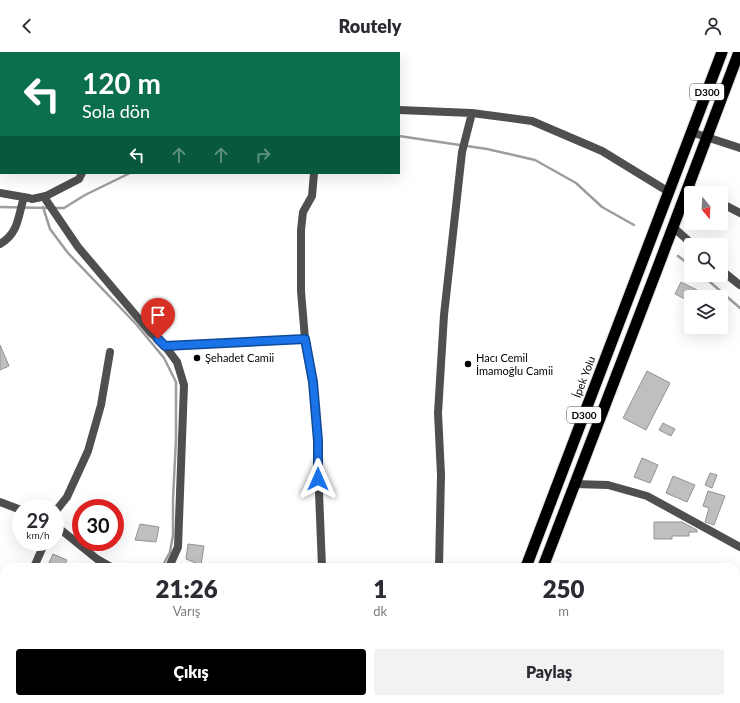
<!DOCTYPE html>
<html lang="tr">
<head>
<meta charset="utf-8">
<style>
  :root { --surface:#fff; --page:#f2f2f3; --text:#2b2b33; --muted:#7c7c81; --accent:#000 }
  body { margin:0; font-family:Lato,sans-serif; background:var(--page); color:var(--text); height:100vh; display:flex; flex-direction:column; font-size:15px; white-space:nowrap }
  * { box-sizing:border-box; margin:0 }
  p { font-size:13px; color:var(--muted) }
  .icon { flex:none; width:22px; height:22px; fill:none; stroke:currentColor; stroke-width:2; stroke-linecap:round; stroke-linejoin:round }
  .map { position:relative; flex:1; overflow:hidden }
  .details { position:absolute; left:0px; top:511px; width:740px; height:140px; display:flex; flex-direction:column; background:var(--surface); border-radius:12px 12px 0 0; box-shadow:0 4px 16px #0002 }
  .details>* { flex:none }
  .top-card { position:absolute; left:0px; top:0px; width:400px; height:122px; box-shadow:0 4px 16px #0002; background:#0b6e4f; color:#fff; overflow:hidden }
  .needle { width:26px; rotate:162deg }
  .tools { position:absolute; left:684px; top:134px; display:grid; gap:8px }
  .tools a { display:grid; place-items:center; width:44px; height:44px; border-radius:4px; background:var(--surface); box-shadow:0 4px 16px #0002; font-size:20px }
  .speed { position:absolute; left:12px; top:447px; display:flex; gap:8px; font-size:20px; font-weight:700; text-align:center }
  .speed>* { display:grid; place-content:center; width:52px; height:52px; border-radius:50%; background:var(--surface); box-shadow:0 4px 16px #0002; line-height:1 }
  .speed small { font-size:10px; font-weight:400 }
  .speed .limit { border:6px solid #d22; background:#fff; color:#111 }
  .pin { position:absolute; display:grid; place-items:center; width:34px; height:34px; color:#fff; margin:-41px -17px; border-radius:50% 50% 50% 0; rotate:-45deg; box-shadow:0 0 4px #0007 }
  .pin .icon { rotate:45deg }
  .me { position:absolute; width:44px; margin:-22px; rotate:0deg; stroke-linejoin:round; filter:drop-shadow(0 0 3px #0008) }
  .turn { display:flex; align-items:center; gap:14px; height:84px; padding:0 16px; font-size:18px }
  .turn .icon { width:52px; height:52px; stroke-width:2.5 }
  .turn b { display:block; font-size:28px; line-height:34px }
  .lanes { display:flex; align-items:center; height:38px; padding:0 16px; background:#0003; justify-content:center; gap:20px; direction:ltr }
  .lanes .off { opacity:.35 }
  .eta { display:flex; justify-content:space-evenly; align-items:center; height:68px; text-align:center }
  .eta b { font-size:24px; font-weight:800; line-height:28px }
  .cta { display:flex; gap:8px; margin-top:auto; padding:8px 16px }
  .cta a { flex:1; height:46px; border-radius:4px; background:var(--accent); color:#fff; font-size:16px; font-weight:800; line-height:46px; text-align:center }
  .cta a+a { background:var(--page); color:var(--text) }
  header { display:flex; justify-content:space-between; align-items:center; height:52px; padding:0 16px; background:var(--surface); font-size:18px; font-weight:800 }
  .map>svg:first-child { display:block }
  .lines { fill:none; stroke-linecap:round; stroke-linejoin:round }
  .stream { stroke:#9d9d9d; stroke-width:2.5 }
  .building { fill:#bfbfbf; stroke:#939393 }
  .trunk-casing { stroke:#dbdbdb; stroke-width:13 }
  .minor { stroke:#4f4f4f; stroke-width:8 }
  .tertiary { stroke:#4f4f4f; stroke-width:8 }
  .trunk { stroke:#000; stroke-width:11 }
  .route-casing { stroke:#114b97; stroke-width:10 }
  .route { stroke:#1a73e8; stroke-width:7 }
  .poi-dot { fill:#000; stroke:#fff; stroke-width:1.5 }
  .labels { text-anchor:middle; stroke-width:3; stroke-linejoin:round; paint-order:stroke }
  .shield { fill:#fff; stroke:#4c4c4c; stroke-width:1 }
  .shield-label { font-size:10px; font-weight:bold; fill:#000 }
  .poi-label { font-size:11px; fill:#000; stroke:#fff; text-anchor:start }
  .street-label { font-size:11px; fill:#000; stroke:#fff }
</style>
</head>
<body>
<header><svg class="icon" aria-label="back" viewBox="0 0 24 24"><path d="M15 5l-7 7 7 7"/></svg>Routely<svg class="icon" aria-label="person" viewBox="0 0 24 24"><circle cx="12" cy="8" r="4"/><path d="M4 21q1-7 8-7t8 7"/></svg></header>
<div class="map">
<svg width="740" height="651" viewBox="0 0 740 651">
  <rect width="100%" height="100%" fill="#fff"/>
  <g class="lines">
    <path class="stream" d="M399,84L487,97L535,108L576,131L602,155L634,173
      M0,155L49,156
      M43,155L50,177L68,201L136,272L164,306L176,330V387L173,447V483L170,500L162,515
      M54,156H64L85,143L130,121
      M678,204L691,214
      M702,223L740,256
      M95,651L96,647"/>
  </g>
  <path class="building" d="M681,230L697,238L693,245H691V250L675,242Z
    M0,293L9,314L0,318Z
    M647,319L670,331L646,378L623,366Z
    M663,371L675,377L671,384L659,378Z
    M642,406L658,413L650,431L634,425Z
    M710,421L717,423L712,436L705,433Z
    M673,424L695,433L687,450L666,441Z
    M708,439L725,444L714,473L705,470L709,456L703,454Z
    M654,470H682L697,478V480H689V484H672V487H654Z
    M140,472L159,475L156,490L135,488Z
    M188,492L204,494L201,513L186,507Z
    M53,502L67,508L64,515H47Z"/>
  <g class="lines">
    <defs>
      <path id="trunk" d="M526,515L722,0
        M543,515L656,220L739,0
        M475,651L476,647
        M491,651L493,647"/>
    </defs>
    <use href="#trunk" class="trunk-casing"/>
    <path class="minor" d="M27,1V0
      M355,1L356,0
      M399,58L472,61L532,69L602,99L669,140
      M0,106L1,102
      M688,135L701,141
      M0,141L29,146
      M46,144V148L78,195L150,280L165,294L177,310L184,333L178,495L169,515
      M721,151L740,161
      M0,192C19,181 18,164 24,145
      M305,287L301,239V178L303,160L312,144L314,121
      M165,294L305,287L313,330L318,389L319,440L322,515
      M574,432L608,433L647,444L740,495
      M55,460L67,445L88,399L101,353L110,300
      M34,515L45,490
      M439,515L441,423L438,361L444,263L462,100L472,61
      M0,614L4,613
      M263,647V651
      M7,651V647
      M100,651L102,647
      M199,651V647"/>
    <path class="tertiary" d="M147,1L148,0
      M691,80L740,96
      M32,147L46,144L79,127L82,121
      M673,175L693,193
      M721,218L740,233
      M0,450L21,458
      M55,473L97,507L111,515
      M431,647L436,651"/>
    <use href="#trunk" class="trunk"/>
  </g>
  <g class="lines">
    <defs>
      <path id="route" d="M158,287L165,294L305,287L313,330L318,389V427"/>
    </defs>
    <use href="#route" class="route-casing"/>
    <use href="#route" class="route"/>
  </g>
  <g class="poi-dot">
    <circle cx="197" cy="306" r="4"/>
    <circle cx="468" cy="312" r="4"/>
  </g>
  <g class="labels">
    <g class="shield">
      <rect x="690" y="32" width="34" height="16" rx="3"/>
      <rect x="567" y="355" width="34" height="16" rx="3"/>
    </g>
    <g class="shield-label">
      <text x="707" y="44">D300</text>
      <text x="584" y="367">D300</text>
    </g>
    <g class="poi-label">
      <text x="205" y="310">Şehadet Camii</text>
      <text x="476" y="310">Hacı Cemil<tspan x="476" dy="13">İmamoğlu Camii</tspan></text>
    </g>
    <g class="street-label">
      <text transform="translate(584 325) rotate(-69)" y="4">İpek Yolu</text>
    </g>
  </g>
</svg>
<div class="tools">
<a><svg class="needle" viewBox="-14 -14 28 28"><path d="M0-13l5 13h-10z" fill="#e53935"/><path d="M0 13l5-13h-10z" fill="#7c7c81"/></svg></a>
<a><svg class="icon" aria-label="search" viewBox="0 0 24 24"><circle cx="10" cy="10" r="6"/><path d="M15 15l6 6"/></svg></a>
<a><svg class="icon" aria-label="layers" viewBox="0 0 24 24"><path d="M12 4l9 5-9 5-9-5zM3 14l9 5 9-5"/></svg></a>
</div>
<div class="speed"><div>29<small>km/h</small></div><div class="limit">30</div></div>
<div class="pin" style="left:158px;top:287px;background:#d93025"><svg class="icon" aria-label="arrive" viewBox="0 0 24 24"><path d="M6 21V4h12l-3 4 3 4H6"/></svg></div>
<svg class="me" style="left:318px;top:427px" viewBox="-20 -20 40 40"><path d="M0-17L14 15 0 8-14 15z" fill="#1a73e8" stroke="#fff" stroke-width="4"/></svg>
<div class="top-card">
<div class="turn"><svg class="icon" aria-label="left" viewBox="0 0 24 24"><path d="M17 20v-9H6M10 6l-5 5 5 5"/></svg><div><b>120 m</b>Sola dön</div></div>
<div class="lanes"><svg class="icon" aria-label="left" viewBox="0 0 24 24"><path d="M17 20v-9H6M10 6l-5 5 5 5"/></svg><svg class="icon off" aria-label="ahead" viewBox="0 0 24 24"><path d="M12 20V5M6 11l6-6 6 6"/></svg><svg class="icon off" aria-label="ahead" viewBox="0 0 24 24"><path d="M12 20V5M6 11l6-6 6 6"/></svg><svg class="icon off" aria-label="right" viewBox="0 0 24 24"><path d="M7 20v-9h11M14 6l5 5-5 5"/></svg></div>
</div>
<section class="details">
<div class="eta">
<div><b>21:26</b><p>Varış</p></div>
<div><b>1</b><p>dk</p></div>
<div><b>250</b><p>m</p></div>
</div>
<div class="cta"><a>Çıkış</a><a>Paylaş</a></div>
</section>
</div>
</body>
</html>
